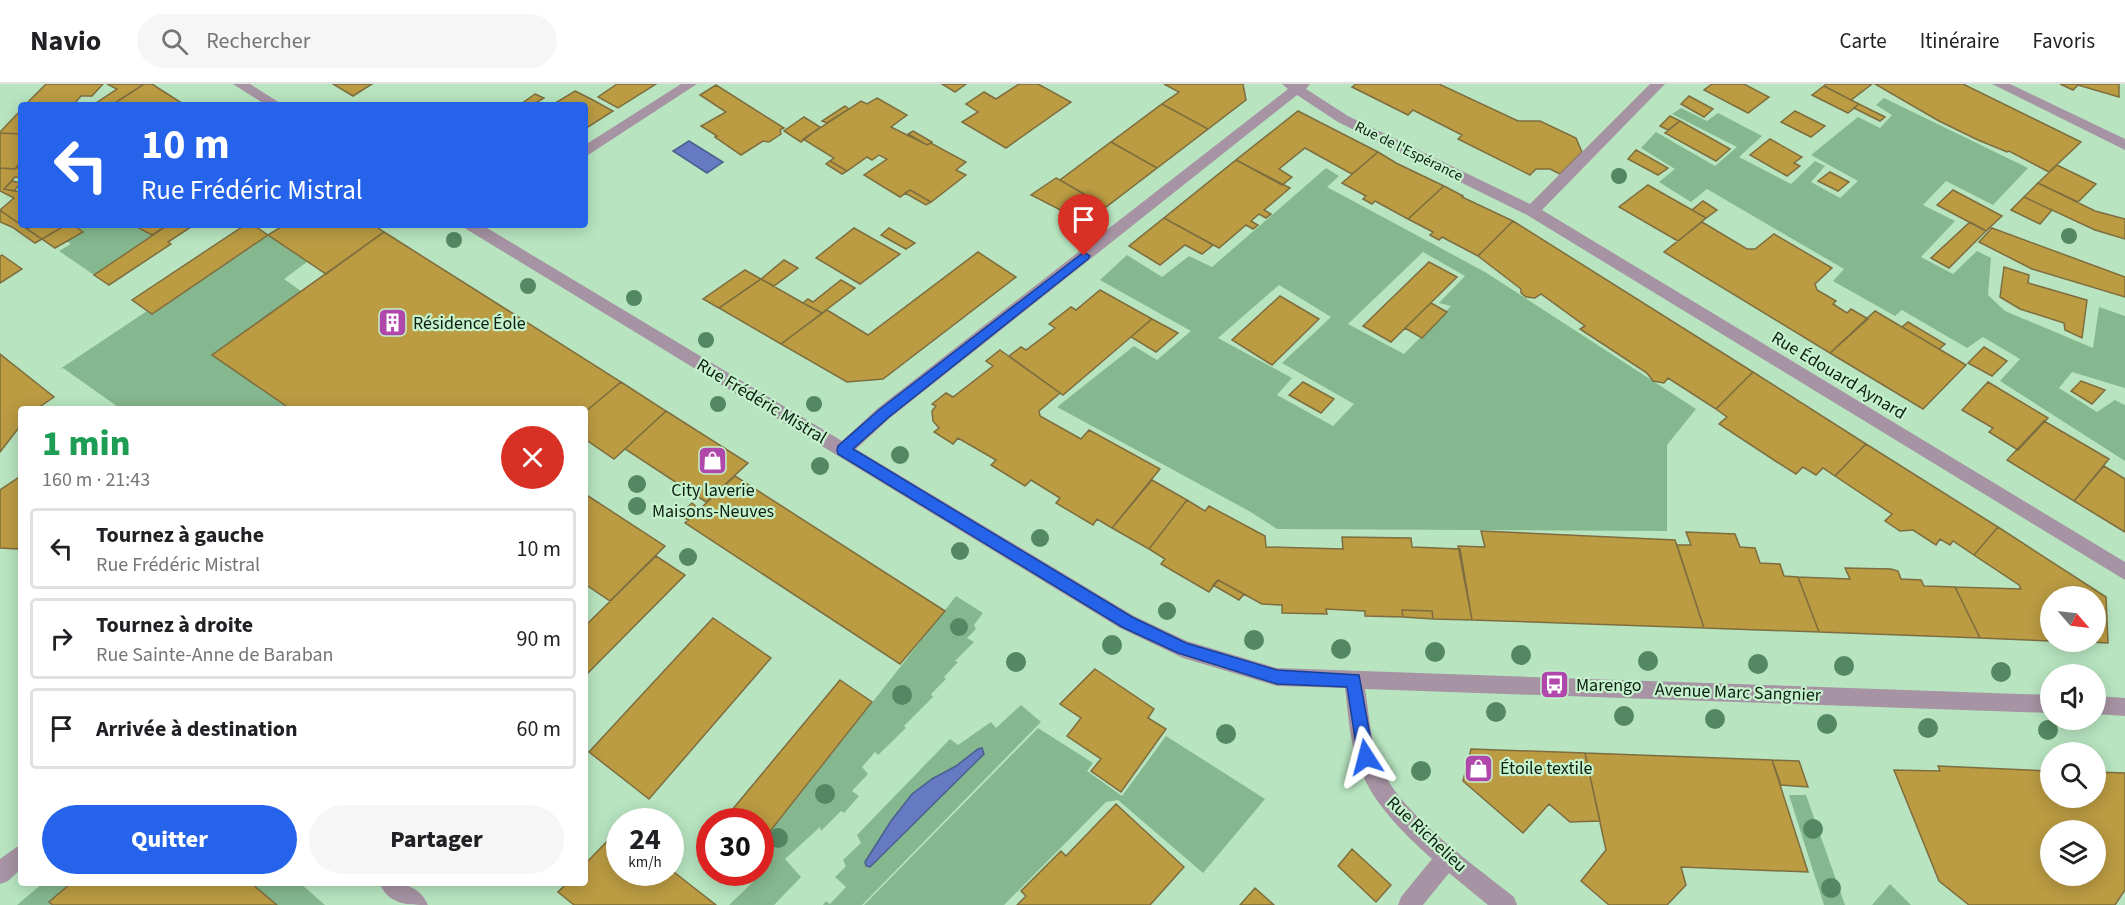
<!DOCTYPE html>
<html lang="fr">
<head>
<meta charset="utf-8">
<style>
  :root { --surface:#fff; --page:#f6f6f6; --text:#202124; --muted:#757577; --line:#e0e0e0; --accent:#2563eb }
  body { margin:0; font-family:"Source Sans 3",sans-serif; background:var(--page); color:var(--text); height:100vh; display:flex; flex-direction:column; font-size:22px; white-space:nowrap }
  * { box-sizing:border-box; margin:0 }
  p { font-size:20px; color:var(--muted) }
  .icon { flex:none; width:33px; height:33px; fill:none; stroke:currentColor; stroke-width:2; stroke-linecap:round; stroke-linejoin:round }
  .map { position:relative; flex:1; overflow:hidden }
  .side { position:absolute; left:18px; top:322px; width:570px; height:480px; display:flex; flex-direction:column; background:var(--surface); border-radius:6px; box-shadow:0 3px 15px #0003 }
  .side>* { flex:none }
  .guide { position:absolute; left:18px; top:18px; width:570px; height:126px; border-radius:6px; box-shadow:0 3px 15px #0003; background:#2563eb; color:#fff; overflow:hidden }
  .needle { width:39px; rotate:118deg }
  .tools { position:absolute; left:2040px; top:502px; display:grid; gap:12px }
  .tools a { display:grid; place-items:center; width:66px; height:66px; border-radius:50%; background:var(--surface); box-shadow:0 3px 15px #0003; font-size:30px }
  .speed { position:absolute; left:606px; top:724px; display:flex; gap:12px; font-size:30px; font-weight:700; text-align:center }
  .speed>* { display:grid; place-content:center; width:78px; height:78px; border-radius:50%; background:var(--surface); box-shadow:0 3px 15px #0003; line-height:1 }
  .speed small { font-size:15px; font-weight:400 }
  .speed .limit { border:9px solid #d22; background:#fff; color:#111 }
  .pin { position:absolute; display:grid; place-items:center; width:51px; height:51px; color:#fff; margin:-62px -26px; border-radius:50% 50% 50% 0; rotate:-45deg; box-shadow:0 0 6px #0007 }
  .pin .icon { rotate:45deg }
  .me { position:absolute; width:66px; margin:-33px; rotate:351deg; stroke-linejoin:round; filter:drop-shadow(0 0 4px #0008) }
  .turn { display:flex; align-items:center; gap:21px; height:126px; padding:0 24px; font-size:27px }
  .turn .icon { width:78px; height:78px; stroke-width:2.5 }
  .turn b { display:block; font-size:42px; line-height:51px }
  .round { display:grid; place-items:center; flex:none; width:63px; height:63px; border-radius:32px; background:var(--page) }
  .head { display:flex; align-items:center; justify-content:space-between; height:102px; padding:0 24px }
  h1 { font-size:36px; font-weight:800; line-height:45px; color:#1e9e55 }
  .button { display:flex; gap:12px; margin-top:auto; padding:12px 24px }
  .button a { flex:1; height:69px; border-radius:36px; background:var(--accent); color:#fff; font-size:24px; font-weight:800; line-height:69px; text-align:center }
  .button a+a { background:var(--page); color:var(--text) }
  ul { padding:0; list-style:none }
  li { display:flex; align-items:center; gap:18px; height:81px; margin:0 12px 9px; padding:0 12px; border:3px solid var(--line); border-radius:6px }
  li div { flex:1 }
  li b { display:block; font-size:22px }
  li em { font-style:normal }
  header { display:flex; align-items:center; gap:36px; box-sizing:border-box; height:84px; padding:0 30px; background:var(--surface); border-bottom:2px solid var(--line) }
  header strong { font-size:28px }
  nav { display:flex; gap:33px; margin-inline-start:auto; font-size:21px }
  .search { width:420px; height:54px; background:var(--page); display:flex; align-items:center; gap:15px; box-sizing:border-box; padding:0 21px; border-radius:33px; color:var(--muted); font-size:22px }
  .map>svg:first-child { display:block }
  .green { fill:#85b88f; fill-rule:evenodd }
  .water { fill:#657ac2; stroke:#4b5f8d; stroke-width:1.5 }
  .building { fill:#bb9c43; stroke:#7e6d3e; stroke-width:1.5; fill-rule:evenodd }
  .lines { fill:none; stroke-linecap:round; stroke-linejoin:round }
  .minor { fill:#a693a3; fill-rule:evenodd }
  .tree { fill:#538862 }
  .route { fill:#2563eb; stroke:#184099; stroke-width:1.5 }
  .labels { text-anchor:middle; stroke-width:4.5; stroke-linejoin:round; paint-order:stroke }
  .far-street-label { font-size:15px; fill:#0e1f12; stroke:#c5f2cd }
  .poi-label { font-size:18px; fill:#0e1f12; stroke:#c5f2cd; text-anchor:start }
  .street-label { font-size:18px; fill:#0e1f12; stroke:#c5f2cd }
</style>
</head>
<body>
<header>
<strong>Navio</strong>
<div class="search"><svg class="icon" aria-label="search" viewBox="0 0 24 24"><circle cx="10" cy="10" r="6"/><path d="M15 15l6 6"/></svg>Rechercher</div>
<nav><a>Carte</a><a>Itinéraire</a><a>Favoris</a></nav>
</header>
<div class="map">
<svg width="2125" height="821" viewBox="0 0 2125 821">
  <rect width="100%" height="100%" fill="#b8e5c0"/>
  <path class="green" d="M1884,14L2028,84L1993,121L1946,97L1923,121L1955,137L1921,173L1953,190L1977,167L1991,174L1988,211L2005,227L2093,264L2099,223L2125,232V304L2072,288L2059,304L2097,328L2115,316L2125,321V377L2000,297L2020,275L1983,253L1967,264L1902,226L1895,232L1833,197L1844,185L1707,105L1691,118L1659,98L1675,85L1641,64L1656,48L1715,82L1737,63L1672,30L1681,24L1707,37L1718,29L1762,52L1739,73L1791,100L1815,77L1825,82L1811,98L1840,114L1858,97L1811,71L1858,33L1880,44L1892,31L1876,21Z
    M1326,84L1339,92L1327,103L1485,188L1696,325L1667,361V447L1277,445L1249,427L1057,323L1134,262L1157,276L1191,247L1100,196L1127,171L1162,193L1189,172L1212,183ZM1423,168L1465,192L1439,219L1451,222L1404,270L1348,240ZM1279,201L1331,233L1282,279L1354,320L1333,342L1277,311L1292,294L1218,254Z
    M73,141H133L152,151L94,191L59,167L71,160L66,157L82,148Z
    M268,151L307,178L284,195L301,207L292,325H121L63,284L60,285L147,227L153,230Z
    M956,512L983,529L974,541L976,545L967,554L974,558L955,577L958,578L944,593L946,595L931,610L933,613L904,642L906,644L878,671L875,668L862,683L868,690L852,707L859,712L844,729L841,727L821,747L820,743L785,775L801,793L774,821H729L753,798L743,789H760L761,760Z
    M1021,621L1041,638L862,821H823L826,817L830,820L846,803L835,793L846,782L843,776L861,759L857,751L950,655L958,661L991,638L996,644Z
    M1038,644L1093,679L1087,687L1122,712L1166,652L1265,715L1203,789L1118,716L1106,718L1004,821H864Z
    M1789,711H1806L1845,821H1824Z
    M42,800H70L49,817L53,821H17Z
    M252,800H301L325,821H276Z
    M1890,800L1911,821H1872Z"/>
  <path class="water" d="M689,57L723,78L707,89L673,67Z
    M982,664L984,670L870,783L866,782L865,778L891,737L912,710L932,695L956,682L978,665Z"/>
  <path class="building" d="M46,0H103L92,12H81L73,21H25Z
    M107,0H144L112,21H93L117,5Z
    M144,0H152L180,18L174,21H112Z
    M333,0H372L353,12Z
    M617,0H656L618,24L598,13Z
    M942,0H966L955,8Z
    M1019,0H1038L1071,18L1006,64L962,38L978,28L966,20L984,8L996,15Z
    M1164,0H1243L1246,16L1208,45L1162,20L1179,8Z
    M1356,0H1439L1518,37H1540L1576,54L1582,68L1560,90L1550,85H1536L1530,91L1458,55L1462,51L1413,26L1408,31L1352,3Z
    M1712,0H1744L1769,13L1748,29L1704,6Z
    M1826,0H1872L1851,16L1824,2Z
    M1875,0H1963L2081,58L2049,88L2009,67L2007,68L1978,56L1939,37Z
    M2060,0H2119V13L2078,1L2073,6Z
    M716,1L784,44L780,46L781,50L769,58L763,57L741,71L715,53L717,52L701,42L726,28L700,11Z
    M1824,2L1851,16L1859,20L1848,29L1812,11Z
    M575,7L591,15L613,27L585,45V21H552Z
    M535,10L544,14L532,21L521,20Z
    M1689,12L1713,25L1704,33L1681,20Z
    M877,14L907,31L891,43L927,61L931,59L966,78L956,86L966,91L931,118L910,106L900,113L864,91L887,75L879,71L872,76L867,73L847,87L830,77L834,74L803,55L861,17L867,20Z
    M1162,20L1208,45L1157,84L1111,58Z
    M1859,20L1885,33L1880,37L1854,24Z
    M845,22L849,25L827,39L822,37Z
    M20,27L21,50L0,49V48Z
    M1298,27L1378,68L1352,90L1305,64L1279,85L1292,93L1282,101L1236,76Z
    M1795,27L1825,42L1811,53L1781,38Z
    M1670,32L1680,37L1668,46L1660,42Z
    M804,33L820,43L801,58L784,47Z
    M1680,37L1730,65L1716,77L1665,49Z
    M913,47L932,58L927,61L908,50Z
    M0,49L21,50V81L15,85L0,84Z
    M1770,55L1802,73L1794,79L1800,82L1787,92L1750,71Z
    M1111,58L1157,84L1106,123L1060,96Z
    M1636,66L1668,84L1658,91L1628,75Z
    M1378,68L1396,79L1444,102L1408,135L1375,117L1372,120L1363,115L1366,112L1342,99Z
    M1236,76L1290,104L1264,126L1271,130L1266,134L1259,130L1251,137L1258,141L1253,145L1246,141L1219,164L1164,134Z
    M830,77L847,87L842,90L826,80Z
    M19,80L21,81V94L15,93L4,105L21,108V141L0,126L14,114L0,107V84L15,85Z
    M2057,81L2096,100L2078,118L2038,99Z
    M1830,88L1849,98L1838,107L1818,97Z
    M1056,94L1060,96L1106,123L1086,139L1031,111Z
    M12,97L21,99L14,107L4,105Z
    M2038,99L2095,127L2125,135V155L2095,146L2024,113Z
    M1648,101L1692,126L1706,134L1678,157L1619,123Z
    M1444,102L1463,112L1462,113L1513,137L1478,172L1442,153L1439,156L1430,151L1433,148L1408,135Z
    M910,106L931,118L926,121L905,109Z
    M1953,106L2002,132L1986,147L1937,121Z
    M2024,113L2052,126L2040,140L2011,126Z
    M1703,117L1717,126L1706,134L1692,126Z
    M0,126L21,141L42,155L35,159L12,143L0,138Z
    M1164,134L1213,161L1202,170L1185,161L1160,181L1129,162Z
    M1513,137L1753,288L1716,325L1668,294L1664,299L1653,297L1647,289L1580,245L1585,242L1541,210L1535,214L1526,213L1521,209V205L1478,172Z
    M1702,138L1747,165H1755L1774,150L1832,184L1815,200L1817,206L1836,217L1833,220L1847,229L1851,225L1868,235L1830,269L1664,168Z
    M1970,138L1986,147L1949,184L1931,174Z
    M35,141H66L42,155L27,145Z
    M66,141H73L83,148L55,164L42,155Z
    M133,141H168L152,151Z
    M168,141H194L168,158L171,160L109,201L94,191Z
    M245,141H253L268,151L152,230L132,216Z
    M284,141H374L384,148L326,190L268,151Z
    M854,144L900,170L860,200L816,174Z
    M889,144L915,159L906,165L881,151Z
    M1992,144L2125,193V213L2032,185L1979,158Z
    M384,148L621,298L585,328V326H292L212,271Z
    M978,168L1016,193L883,295L847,298L781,260L827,226L868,251Z
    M2,171L22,185L0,199V172Z
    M784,176L798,184L774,202L761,195Z
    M1429,178L1457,193L1391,258L1363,242Z
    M2004,183L2029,191L2028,199L2087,216L2082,254L2065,246L2064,239L2020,225L2000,213Z
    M745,186L761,195L719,224L703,215Z
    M761,195L803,219L822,229L781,260L719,224Z
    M841,196L855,204L822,229L803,219L808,215L813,218Z
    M1100,206L1152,235L1063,311L1009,272L1021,263L1026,266L1055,244L1049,240L1071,223L1076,226Z
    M1280,212L1319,235L1272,281L1232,256Z
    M1431,219L1447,228L1422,254L1405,244Z
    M1875,227L1966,281L1923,325L1830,269Z
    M1152,235L1178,249L1156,268L1131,253Z
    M1908,238L1945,260L1939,265L1902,243Z
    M1984,263L2007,277L1992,292L1968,279Z
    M1000,266L1060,309L1039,327L1040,332L1081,355L1089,346L1160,385L1112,444L1097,435L1093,441L1056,419L1060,414L1031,396L1025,402L991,381L996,376L958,354L953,360L934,348L939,344L933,337L932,327L936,322L932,320L946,309L953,313L993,282L986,277Z
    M0,270L54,313L35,326H21V341L0,368Z
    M1753,288L1866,360L1835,392L1823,384L1816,391L1803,383L1796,390L1777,378L1719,340L1727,333L1716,325Z
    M2081,297L2105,306L2092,320L2071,307Z
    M621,298L666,327L614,375L585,355V328Z
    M1303,298L1334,315L1321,329L1289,311Z
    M1988,298L2048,334L2018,366L1989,348L1993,344L1962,326Z
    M666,327L748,379L706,418L625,365Z
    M2044,337L2109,375L2074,417L2007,376Z
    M1866,360L1998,443L1974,471L1953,457L1950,461L1940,455L1936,461L1913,446L1900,447L1885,437L1892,430L1835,392Z
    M2104,382L2125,395V448L2074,417Z
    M21,392V462L17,465L0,464V406Z
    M735,392L945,527L900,580L685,439Z
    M1152,396L1187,416L1149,465L1112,444Z
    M585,410L665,462L610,517L585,500Z
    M1187,416L1205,427L1209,422L1265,452L1266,463L1343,465L1342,453L1411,454L1412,463L1460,465L1472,536L1433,535L1432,527L1402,526L1403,533L1365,532V527L1326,525L1327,530L1282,529V521L1262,520L1218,496L1209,508L1161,480L1165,475L1149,465Z
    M692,419L699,425L688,436L680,431Z
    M1998,443L2106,513L2108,559L2088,558H2096V513H2050V557L1980,554L1955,503L2021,505L2019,501L1974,471Z
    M1481,447L1675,456L1704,544L1472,536L1458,462L1485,463Z
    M1686,448L1735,450L1740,463L1755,464L1760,479L1780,480L1784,492L1798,493L1819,548L1704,544L1677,461H1691Z
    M656,472L685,491L585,592V542Z
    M1845,484L1891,485L1898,487L1901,495L1921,496L1924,502L1955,503L1980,554L1819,548L1798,493L1850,495Z
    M1218,496L1244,510L1239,516L1213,501Z
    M1402,526L1432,527L1433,535L1403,533Z
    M713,534L771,574L649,715L589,668Z
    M1095,585L1154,625L1148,634L1166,645L1121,708L1091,687L1101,675L1067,652L1081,634L1060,620Z
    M840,596L872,618L760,760V738H722Z
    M1471,665L1585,669L1600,737L1570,738L1549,720L1523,749L1463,697Z
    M1585,669L1772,676L1808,788L1681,783L1686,801L1667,821H1609L1581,797L1606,766Z
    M1772,676L1799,677L1808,703L1781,701Z
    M1938,682L2050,687V714H2096V688L2125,689V806L2115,821H1969L1939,797L1894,686L1940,687ZM2050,747H2096V792H2050Z
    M1116,720L1184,783L1150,821H1017L1026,812L1021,807L1061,767L1066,772Z
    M619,745L620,789H670V785L716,821H574L558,808L566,800H585V780Z
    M1352,765L1391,801L1376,818L1338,782Z
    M70,800H252L277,821H53L49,818Z
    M1255,804L1274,821H1240Z"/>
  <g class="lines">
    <path class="minor" d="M233,0H250L283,21H266Z
      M681,0H697L585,73V61Z
      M1282,0H1310L1306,5L1348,32L1530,120L1650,0H1665L1542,126L2125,478V496L1527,131L1338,38L1297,11L890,334L856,365L1134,532L1187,557L1277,584L2050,611V629L1365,605C1369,628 1370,652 1377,674C1394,726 1472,779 1514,813L1517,821H1488L1449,789L1423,821H1398L1401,813L1432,775C1400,746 1368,715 1356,673C1349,651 1348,627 1345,604L1277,602L1183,574L1120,544L466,145L463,141H482L842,357L878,324L1288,5Z
      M1992,0H2010L2125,55V66Z
      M2096,612L2125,614V632L2096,630Z
      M21,760V785L8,797L0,800V775Z
      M380,800C400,798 419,800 428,821C408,821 389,821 380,800Z"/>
  </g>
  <g class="tree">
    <circle cx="1619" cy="92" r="8"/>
    <circle cx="2069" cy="152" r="8"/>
    <circle cx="454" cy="156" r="8"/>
    <circle cx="528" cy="202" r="8"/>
    <circle cx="634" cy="214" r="8"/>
    <circle cx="706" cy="256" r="8"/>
    <circle cx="718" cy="320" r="8"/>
    <circle cx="814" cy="320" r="8"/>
    <circle cx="900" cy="371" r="9"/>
    <circle cx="820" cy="382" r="9"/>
    <circle cx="637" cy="400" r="9"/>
    <circle cx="637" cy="422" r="9"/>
    <circle cx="1040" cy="454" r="9"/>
    <circle cx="960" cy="467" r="9"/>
    <circle cx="688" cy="473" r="9"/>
    <circle cx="1167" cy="527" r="9"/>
    <circle cx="959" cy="543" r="9"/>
    <circle cx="1254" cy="556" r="10"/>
    <circle cx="1112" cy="561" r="10"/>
    <circle cx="1341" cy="565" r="10"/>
    <circle cx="1435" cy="568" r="10"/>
    <circle cx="1521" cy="571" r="10"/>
    <circle cx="1648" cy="577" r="10"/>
    <circle cx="1016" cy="578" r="10"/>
    <circle cx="1758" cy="580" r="10"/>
    <circle cx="1844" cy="582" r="10"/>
    <circle cx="2001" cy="588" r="10"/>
    <circle cx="902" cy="611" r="10"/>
    <circle cx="1496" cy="628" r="10"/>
    <circle cx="1624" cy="632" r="10"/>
    <circle cx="1715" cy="635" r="10"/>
    <circle cx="1827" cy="640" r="10"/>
    <circle cx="1928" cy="644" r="10"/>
    <circle cx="2048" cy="646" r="10"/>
    <circle cx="1226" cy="650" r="10"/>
    <circle cx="1421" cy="687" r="10"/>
    <circle cx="825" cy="710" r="10"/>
    <circle cx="1813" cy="745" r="10"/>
    <circle cx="778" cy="754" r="10"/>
    <circle cx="1831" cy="804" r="10"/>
  </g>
  <path class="route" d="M1084,168L1090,172L1088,175L889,333L853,365L1132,533L1186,559L1277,586L1359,591L1374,673L1371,678L1366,681L1360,678L1358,673L1347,603L1277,600L1178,569L1122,543L838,370L837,366L838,362L880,325Z"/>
  <defs>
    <symbol id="building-square" viewBox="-11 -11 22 22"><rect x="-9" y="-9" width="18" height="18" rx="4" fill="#b047aa" stroke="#c5f2cd"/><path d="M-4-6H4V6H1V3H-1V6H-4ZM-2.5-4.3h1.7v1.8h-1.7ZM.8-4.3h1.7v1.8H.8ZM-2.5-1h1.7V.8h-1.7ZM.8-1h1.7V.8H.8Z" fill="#fff"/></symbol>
    <symbol id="shop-square" viewBox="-11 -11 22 22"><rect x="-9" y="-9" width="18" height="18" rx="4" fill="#b047aa" stroke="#c5f2cd"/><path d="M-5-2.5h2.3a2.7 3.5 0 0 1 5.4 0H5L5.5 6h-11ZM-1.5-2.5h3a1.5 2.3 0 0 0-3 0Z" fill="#fff"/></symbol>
    <symbol id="bus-square" viewBox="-11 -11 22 22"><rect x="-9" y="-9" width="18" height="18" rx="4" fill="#b047aa" stroke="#c5f2cd"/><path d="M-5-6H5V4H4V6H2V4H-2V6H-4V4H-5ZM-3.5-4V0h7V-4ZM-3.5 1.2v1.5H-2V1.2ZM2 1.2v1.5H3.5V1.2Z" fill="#fff"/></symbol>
  </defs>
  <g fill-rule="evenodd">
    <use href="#building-square" x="376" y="222" width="33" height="33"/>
    <use href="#shop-square" x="696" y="360" width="33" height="33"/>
    <use href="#bus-square" x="1538" y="584" width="33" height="33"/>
    <use href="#shop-square" x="1462" y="668" width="33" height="33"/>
  </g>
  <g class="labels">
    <g class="far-street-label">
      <text transform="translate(1409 67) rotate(26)" y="5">Rue de l'Espérance</text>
    </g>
    <g class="poi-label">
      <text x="413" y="245">Résidence Éole</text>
      <text x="713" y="412" text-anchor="middle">City laverie<tspan x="713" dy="21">Maisons-Neuves</tspan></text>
      <text x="1576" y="607">Marengo</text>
      <text x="1500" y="690">Étoile textile</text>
    </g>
    <g class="street-label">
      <text transform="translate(1839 291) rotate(31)" y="6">Rue Édouard Aynard</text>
      <text transform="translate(762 317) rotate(31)" y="6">Rue Frédéric Mistral</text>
      <text transform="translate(1738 608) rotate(2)" y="6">Avenue Marc Sangnier</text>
      <text transform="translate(1427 750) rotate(43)" y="6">Rue Richelieu</text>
    </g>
  </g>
</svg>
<div class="tools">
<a><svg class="needle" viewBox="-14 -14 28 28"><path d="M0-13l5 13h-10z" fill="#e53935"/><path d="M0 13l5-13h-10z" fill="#757577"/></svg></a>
<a><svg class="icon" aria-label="sound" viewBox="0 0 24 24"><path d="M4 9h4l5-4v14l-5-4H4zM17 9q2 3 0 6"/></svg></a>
<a><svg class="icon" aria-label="search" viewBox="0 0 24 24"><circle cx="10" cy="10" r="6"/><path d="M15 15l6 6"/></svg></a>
<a><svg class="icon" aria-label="layers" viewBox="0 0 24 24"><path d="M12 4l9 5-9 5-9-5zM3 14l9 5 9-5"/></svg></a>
</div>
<div class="speed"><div>24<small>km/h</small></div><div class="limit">30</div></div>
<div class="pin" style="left:1084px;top:172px;background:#d93025"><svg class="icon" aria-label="arrive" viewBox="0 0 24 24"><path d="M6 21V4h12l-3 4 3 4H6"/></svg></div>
<svg class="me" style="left:1366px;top:673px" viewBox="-20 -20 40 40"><path d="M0-17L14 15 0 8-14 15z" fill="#2563eb" stroke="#fff" stroke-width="4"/></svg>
<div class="guide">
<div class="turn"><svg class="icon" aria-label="left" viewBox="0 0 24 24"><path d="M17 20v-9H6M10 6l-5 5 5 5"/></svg><div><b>10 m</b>Rue Frédéric Mistral</div></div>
</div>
<section class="side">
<div class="head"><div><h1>1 min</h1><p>160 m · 21:43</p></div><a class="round" style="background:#d93025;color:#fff"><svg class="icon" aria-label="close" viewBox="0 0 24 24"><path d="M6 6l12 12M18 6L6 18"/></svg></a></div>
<ul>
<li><svg class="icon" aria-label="left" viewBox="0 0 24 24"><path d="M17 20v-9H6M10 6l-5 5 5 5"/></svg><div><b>Tournez à gauche</b><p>Rue Frédéric Mistral</p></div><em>10 m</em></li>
<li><svg class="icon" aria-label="right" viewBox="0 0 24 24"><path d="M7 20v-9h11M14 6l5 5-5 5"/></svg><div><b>Tournez à droite</b><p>Rue Sainte-Anne de Baraban</p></div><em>90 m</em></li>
<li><svg class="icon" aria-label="arrive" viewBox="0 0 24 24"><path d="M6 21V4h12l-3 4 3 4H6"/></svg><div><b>Arrivée à destination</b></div><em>60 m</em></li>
</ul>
<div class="button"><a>Quitter</a><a>Partager</a></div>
</section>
</div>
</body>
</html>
